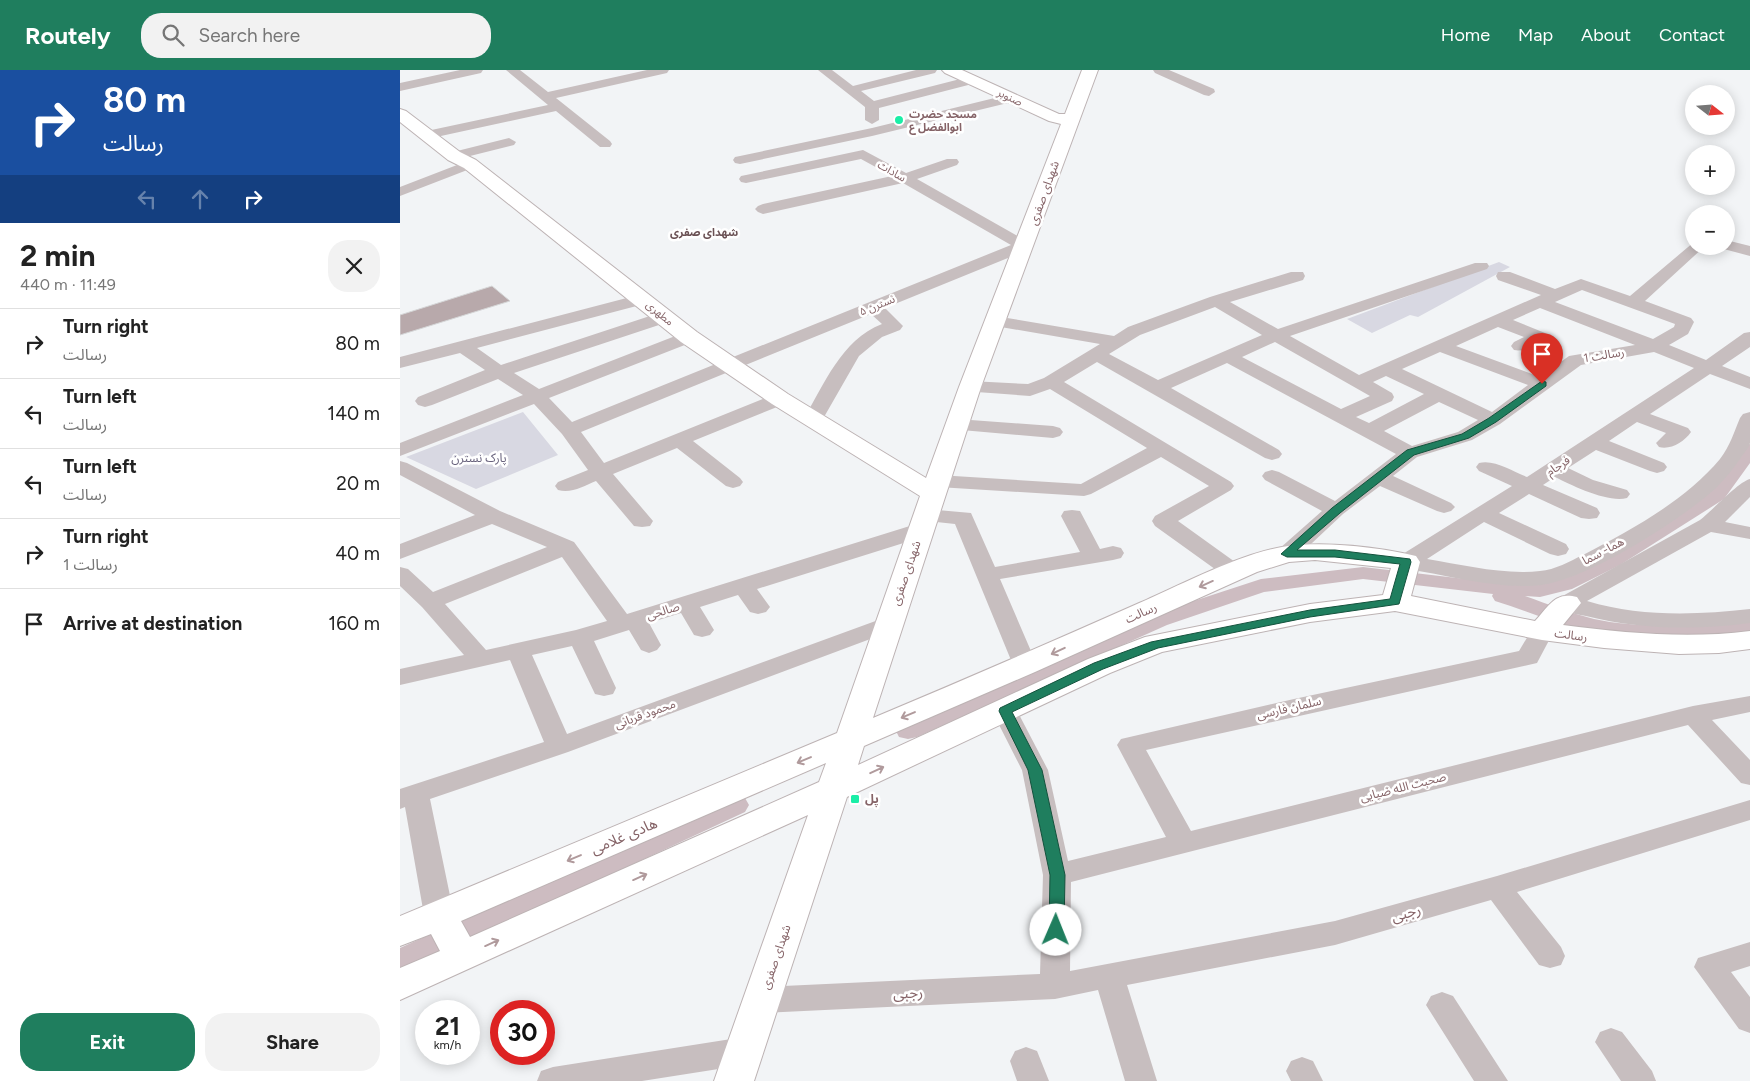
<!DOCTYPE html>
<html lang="en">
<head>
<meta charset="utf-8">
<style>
  :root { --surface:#fff; --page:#f2f2f2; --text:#222; --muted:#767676; --line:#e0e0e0; --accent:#1f7e5e }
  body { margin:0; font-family:Figtree,"Noto Sans Arabic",sans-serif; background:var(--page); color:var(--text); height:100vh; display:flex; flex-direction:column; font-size:19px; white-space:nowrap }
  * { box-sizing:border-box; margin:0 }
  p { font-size:16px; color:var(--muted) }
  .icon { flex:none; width:28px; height:28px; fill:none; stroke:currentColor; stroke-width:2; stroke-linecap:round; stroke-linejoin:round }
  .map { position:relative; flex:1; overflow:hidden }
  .sheet { display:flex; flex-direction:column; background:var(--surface); width:400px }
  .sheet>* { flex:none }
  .top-card { background:#1a4fa0; color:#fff; overflow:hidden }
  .needle { width:32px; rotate:107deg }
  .tools { position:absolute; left:1285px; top:15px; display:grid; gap:10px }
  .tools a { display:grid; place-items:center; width:50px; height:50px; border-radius:50%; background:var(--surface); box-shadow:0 2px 12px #0003; font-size:25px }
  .speed { position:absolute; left:15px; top:930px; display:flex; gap:10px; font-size:25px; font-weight:700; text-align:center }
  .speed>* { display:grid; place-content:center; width:65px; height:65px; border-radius:50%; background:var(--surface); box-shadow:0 2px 12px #0003; line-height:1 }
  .speed small { font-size:12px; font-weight:400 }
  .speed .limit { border:8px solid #d22; background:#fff; color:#111 }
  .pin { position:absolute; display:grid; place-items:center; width:42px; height:42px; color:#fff; margin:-51px -21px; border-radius:50% 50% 50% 0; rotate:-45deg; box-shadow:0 0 5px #0007 }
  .pin .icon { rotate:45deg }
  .me { position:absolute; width:55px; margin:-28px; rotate:1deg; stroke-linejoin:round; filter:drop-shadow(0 0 4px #0008) }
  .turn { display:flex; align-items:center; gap:18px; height:105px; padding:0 20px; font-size:22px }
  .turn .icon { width:65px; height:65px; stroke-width:2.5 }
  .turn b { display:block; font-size:35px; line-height:42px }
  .lanes { display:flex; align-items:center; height:48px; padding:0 20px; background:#0003; justify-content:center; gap:25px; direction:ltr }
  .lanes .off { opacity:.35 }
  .round { display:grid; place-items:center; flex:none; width:52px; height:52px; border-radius:20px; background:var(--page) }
  .head { display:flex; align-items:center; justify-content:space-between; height:85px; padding:0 20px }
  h1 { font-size:30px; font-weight:700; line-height:38px }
  .action { display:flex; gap:10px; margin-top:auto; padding:10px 20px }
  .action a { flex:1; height:58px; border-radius:20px; background:var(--accent); color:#fff; font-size:20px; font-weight:700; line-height:58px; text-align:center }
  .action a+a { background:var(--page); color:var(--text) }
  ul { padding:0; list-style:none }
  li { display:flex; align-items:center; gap:15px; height:70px; padding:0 20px; border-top:1px solid var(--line) }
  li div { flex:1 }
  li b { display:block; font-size:19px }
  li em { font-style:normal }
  header { display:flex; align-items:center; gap:30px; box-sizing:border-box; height:70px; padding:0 25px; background:var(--accent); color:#fff }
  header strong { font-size:24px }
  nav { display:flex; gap:28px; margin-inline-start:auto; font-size:18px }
  .search { width:350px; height:45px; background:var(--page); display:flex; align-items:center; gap:12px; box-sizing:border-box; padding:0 18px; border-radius:20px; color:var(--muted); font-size:19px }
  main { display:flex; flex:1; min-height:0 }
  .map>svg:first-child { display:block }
  .green { fill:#d8d8e2 }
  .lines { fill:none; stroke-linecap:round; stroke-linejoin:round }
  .canal { fill:#cdbcc1; fill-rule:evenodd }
  .building { fill:#b8a9ab; stroke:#d5d6d7 }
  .secondary-casing { stroke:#bdb3b4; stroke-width:2 }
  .street { fill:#c7bebf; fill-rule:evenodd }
  .secondary { fill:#fff; fill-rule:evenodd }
  .oneway { stroke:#b09a9c }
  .route { fill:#1f7e5e; stroke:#14523d }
  .poi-dot { fill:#1beea7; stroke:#fff; stroke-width:2 }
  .labels { text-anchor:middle; stroke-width:5; stroke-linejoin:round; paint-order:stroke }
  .far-street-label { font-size:11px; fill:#856367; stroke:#fff }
  .far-poi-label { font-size:11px; font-weight:bold; fill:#856367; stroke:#fff; text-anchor:start }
  .far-neighbourhood-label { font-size:11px; font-weight:bold; fill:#6a5154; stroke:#fff }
  .street-label { font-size:12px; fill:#856367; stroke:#fff }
  .park-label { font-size:12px; fill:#68627c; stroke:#fff }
  .poi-label { font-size:12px; font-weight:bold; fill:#856367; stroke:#fff; text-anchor:start }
  .near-street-label { font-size:15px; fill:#856367; stroke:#fff }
</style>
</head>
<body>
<header>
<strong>Routely</strong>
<div class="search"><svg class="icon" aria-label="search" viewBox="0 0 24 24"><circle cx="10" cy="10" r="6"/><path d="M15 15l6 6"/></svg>Search here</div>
<nav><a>Home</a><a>Map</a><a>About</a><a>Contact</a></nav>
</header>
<main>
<section class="sheet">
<div class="top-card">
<div class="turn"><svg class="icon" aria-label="right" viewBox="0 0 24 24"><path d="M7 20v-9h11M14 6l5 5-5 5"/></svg><div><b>80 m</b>رسالت</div></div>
<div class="lanes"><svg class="icon off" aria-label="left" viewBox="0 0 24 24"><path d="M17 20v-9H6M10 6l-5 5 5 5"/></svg><svg class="icon off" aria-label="ahead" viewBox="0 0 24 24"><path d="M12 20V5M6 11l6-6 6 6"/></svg><svg class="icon" aria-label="right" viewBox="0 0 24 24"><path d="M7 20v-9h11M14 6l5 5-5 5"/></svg></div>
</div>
<div class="head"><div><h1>2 min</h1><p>440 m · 11:49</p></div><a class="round"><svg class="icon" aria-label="close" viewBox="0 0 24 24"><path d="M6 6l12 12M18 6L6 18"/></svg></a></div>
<ul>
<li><svg class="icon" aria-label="right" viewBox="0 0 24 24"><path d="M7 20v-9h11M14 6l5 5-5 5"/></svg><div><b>Turn right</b><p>رسالت</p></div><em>80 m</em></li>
<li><svg class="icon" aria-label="left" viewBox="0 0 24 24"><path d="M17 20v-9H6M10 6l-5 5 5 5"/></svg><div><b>Turn left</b><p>رسالت</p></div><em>140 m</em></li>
<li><svg class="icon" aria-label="left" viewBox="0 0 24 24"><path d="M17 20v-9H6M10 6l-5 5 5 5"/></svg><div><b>Turn left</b><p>رسالت</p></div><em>20 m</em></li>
<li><svg class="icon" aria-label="right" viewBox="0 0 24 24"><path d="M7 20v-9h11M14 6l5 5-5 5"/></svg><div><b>Turn right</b><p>رسالت 1</p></div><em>40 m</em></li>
<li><svg class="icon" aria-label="arrive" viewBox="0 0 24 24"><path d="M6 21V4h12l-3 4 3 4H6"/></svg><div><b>Arrive at destination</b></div><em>160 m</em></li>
</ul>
<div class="action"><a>Exit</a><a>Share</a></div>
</section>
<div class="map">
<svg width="1350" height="1011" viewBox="0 0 1350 1011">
  <rect width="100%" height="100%" fill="#f2f4f6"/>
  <path class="green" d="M1099,192L1110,197L1018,247L1010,245L972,263L947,249Z
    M123,342L158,385L76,419L6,387Z"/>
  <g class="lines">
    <path class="canal" d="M1350,374V393L1324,429L1220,495L1172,519L1140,527L1125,526C1148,534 1170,543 1194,549C1245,560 1299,554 1350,549V563C1299,568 1248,573 1197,563C1162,557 1129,541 1095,531L1092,526L1093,524L963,509L864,522L767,555L517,667L508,669L499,667L496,661L499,655L751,545L861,509L963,497L1074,510L1140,513L1157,509L1206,487L1310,421L1343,376Z
      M336,726L345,728L349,735L345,742L0,903V878Z"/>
  </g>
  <path class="building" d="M92,216L110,231L0,265V245Z"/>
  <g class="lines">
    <defs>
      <path id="secondary" d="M542,0H562L659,44H665L682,0H698L581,317L473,648C561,611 649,573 737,534C781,515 842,482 888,476C927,471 978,477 1016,486L1020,492L1011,526L1135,551C1149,536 1155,521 1177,527L1181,533L1163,555C1226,563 1287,569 1350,561V579L1319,583L1279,584L1204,578L1142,570L995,541L910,552L762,582L710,603L447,727L354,1011H314L408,745L0,930V898L40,881L31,864L0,876V846L437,663L520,426L372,334L281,272L64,98L48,90L0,52V39L6,41L60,82L76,90L297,262L388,324L526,408L559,317L661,54L649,51L545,3ZM915,490L991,498L983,525L910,534L745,567L688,589L458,695L464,676L635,602L857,502L889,492ZM426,693L419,712L70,867L61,851Z"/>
    </defs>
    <use href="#secondary" class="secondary-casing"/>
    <path class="street" d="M60,0H83L81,3L0,21V13Z
      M106,0H120L148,22L247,0H269L267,3L156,28L210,71L212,74L210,77H200L156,41L27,69L22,68L20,65L22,62L148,35Z
      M418,0H432L453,16L516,0H537L535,3L461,21L474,31L572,6L578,10L576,13L479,38V50L472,54L465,50V37Z
      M753,0H769L814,19L815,22L809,26L804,25L755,3Z
      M611,24L616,25L617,28L616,31L472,66L340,94L335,93L333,90L335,87L340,86L472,58Z
      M109,68L116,72L114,75L54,90L49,89L47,86L49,83Z
      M463,80L506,103L547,89H557L559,92L557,95L517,109L630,173L632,176L630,179L485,238L503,256L500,260L482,267L459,286L420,354L413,356L406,354L403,350C424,315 441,270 482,254L471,244L181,362L204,393L373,325L380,323L387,325L389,329L387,333L293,371L340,408L343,412L340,416L333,418L326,416L277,378L213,404L253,451L250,456L242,457L234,456L196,411C184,416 171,424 158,420L155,416L158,412L188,400L162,364L134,334L0,386V373L123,325L98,309L32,335L25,337L18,335L15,331L18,327L85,300L60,283L0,298V287L242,224L248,225L250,229L248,233L77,278L101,295L259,243L265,242L271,243L274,247L271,251L114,303L139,319L283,263L289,262L295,263L298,267L295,271L149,328L172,352L611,175L503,113L363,144L358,142L355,139L358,136L363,134L492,106L461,89L346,113L341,112L339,109L341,106L346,105Z
      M70,90L75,91L77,94L75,97L0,126V117Z
      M1326,170L1350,176V186L1320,178L1319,176H1326Z
      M1294,172V176H1305L1245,231L1291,248L1294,252L1288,264L1269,275L1306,290L1344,263L1350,262V277L1322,296L1350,307V319L1310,304L1250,344L1288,358L1291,362C1284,372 1271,380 1259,377L1256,373L1266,363L1237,352L1209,371L1264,393L1267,397L1264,401L1257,403L1250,401L1196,380L1168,398L1193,410L1227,420L1230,424L1227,428C1208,433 1173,416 1155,407L1143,415L1197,438L1200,443L1197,448L1189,449L1181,448L1129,424L1099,443L1166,474L1169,479L1166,484L1158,486L1150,484L1084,452L1027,489C1064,495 1103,505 1140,501C1155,500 1170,491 1183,485C1231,460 1285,431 1320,389C1330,376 1334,362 1340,348L1343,344L1350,342C1350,351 1350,364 1350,373C1349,378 1343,384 1340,389C1333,399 1325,409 1316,418C1281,450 1188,509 1141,515C1097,520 1049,505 1006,499L998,497L995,492L998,487L1112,416L1079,401L1076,397L1079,393C1094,389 1112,401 1127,407L1294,298L1254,282L1181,295L1100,354L1072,370L1017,387L993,406L1051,433L1055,437L1051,441L1044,443L1037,441L980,416L943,444L895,489L887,491L879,489L876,484L879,479L922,441L865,410L862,406L865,402L872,400L879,402L935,431L996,384L827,293L771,318L879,380L882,384L879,388L872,390L865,388L697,292L664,312L831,412L834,416L831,420L778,451L842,497L845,502L842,507L834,509L826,507L755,456L752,451L755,446L809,416L761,387L691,424L684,426L538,417L531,415L528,411L531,407L538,405L681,414L747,378L650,319L630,326L563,321L561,317L563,313L570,311L628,314L644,308L700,274L595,256L589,255L586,251L589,247L595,246L714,266L728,257L810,227L891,202H903L905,206L903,210L830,232L878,259L1075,193H1087L1089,196L1087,199L890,266L959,305L1141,225L1098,210L1096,206L1098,202H1110L1155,219L1181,209L1230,226ZM1182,220L1275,254L1274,257L1253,269L1155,232ZM815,237L862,265L758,310L709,284L740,265ZM1140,238L1235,275L1169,286L1140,307L1056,276L1098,257L1124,267L1114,272L1111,276L1114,280C1124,282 1142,276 1148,267L1145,263L1113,250ZM875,272L970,326L941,339L842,287ZM1040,282L1128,315L1092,342L1002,299ZM986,306L1024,324L969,353L956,347L992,331L994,327L992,323L973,312ZM1039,332L1078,350L1058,362L1012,376L984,361Z
      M557,349L653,356L660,358L663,362L660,366L653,368L550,359L547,355L550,351Z
      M0,391L7,393L100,441L174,472L227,544L513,455L521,454L529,455L532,460L529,465L357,519L370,537L366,542L358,544L350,542L338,525L300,537L314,560L310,565L302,567L294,565L281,543L249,553L261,575L257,580L249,583L241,580L229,560L194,571L216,618L213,624L204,626L195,624L172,576L132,585L167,664L481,549L489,547L497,549L501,554L497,559L168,682L30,729L54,845L49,853L39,856L29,853L24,845L5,737L0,739V719L144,672L110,590L0,615V599L64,585L22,537L0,516V497L8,499L33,522L147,477L92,454L0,489V474L75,445L0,405ZM162,487L207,551L176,560L86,580L45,534Z
      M1350,409V427L1325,452L1350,457V469L1311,462L1187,531C1240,547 1296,545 1350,539V553C1295,560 1241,560 1186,546C1176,544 1161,542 1155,533L1159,528L1300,450C1312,441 1338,412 1350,409Z
      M526,439L571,443L595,497L680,482L661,446L664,441L672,440L680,441L700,479L713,476L721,478L724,483L721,488L713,490L600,509L637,595L634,601L625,603L616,601L613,595L555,454L518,450L515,445L518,440Z
      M1142,554L1150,556L1154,561L1137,593L746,680L791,761L1293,636L1350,626V642L1312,650L1350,690V715L1341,713L1288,655L671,812L670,901L935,851L1097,806L1350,730V750L1117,822L1161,877L1165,886L1161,895L1150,898L1139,895L1091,830L935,875L727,915L757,1011H725L698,920L655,929L361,943L350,939L346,930L350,921L361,917L640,904L643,805L622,700L592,641L596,635L605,633L614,635L648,700L668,791L766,767L717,675L721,669L894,629L1119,581L1134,556Z
      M1350,872V896L1331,902L1350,927V963L1339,959L1294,897L1298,888Z
      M1042,922L1053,926L1108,1011H1074L1026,935L1031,926Z
      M1211,958L1222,962L1252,1001L1256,1011H1221L1195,972L1200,962Z
      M344,967L355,971L360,981L355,991L344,995L242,1011H137L141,1001L153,997Z
      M626,977L637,981L649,1011H617L610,991L615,981Z
      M902,987L913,991L923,1011H891L886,1001L891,991Z"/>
    <use href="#secondary" class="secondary"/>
  </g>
  <defs><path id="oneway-shaft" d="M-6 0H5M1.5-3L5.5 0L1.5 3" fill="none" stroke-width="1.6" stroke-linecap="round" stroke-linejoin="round" transform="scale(1.25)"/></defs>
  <g class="oneway">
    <use href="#oneway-shaft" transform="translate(806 514) rotate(156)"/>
    <use href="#oneway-shaft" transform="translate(658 581) rotate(155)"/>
    <use href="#oneway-shaft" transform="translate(508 645) rotate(157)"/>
    <use href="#oneway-shaft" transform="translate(404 690) rotate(157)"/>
    <use href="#oneway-shaft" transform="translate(477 700) rotate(-25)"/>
    <use href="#oneway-shaft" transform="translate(174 788) rotate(157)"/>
    <use href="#oneway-shaft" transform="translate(240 807) rotate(-24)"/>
    <use href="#oneway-shaft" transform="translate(92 873) rotate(-24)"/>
  </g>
  <path class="route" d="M1142,311L1146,312V316L1096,352L1069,368L1014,385L940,443L897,480H935L1010,489L1011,492L999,534L910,547L758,578L703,599L612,642L642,700L665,805L664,860L661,864L656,866L651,864L649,860L650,805L628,700L599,641L600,638L694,593L751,572L910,540L990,529L1000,494L935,487H887L881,484L932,438L1007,380L1062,364L1089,348Z"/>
  <g class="poi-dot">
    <circle cx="499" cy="50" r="5"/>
    <rect x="450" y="724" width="10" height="10" rx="2.5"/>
  </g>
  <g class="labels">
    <g class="far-street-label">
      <text transform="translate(610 27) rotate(25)" y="4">صنوبر</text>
      <text transform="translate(492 101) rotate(30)" y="4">سادات</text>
      <text transform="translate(477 235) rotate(-22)" y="4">نسترن ۵</text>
      <text transform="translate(260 243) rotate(40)" y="4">مطهری</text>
    </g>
    <g class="far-poi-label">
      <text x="509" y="48">مسجد حضرت<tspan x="509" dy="13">ابوالفضل ع</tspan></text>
    </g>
    <g class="far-neighbourhood-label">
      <text x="304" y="166">شهدای صفری</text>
    </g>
    <g class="street-label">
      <text transform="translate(644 123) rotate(-70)" y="4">شهدای صفری</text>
      <text transform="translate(1204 285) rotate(-9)" y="4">رسالت 1</text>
      <text transform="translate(1158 396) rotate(-34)" y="4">فرجام</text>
      <text transform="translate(1203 481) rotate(-28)" y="4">هما- سما</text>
      <text transform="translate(506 503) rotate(-71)" y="4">شهدای صفری</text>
      <text transform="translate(263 541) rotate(-17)" y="4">صالحی</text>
      <text transform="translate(741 543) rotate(-24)" y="4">رسالت</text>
      <text transform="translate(1171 565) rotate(8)" y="4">رسالت</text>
      <text transform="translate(889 638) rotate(-13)" y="4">سلمان فارسی</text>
      <text transform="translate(245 644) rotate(-20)" y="4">محمود قربانی</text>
      <text transform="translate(1003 717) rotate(-14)" y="4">صحبت الله ضیایی</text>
      <text transform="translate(376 887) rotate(-71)" y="4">شهدای صفری</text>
    </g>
    <g class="park-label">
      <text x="79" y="392">پارک نسترن</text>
    </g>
    <g class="poi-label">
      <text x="465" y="733">پل</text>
    </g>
    <g class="near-street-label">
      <text transform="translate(224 766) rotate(-23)" y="5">هادی غلامی</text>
      <text transform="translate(1006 843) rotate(-16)" y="5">رجبی</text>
      <text transform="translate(508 923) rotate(-3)" y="5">رجبی</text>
    </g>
  </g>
</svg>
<div class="tools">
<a><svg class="needle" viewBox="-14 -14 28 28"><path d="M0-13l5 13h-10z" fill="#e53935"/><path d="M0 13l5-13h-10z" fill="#767676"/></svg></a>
<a>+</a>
<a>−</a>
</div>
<div class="speed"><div>21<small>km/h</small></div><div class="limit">30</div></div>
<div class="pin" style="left:1142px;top:314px;background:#d93025"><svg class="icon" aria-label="arrive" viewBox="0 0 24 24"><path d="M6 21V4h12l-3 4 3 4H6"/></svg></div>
<svg class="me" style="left:656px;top:860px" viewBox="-20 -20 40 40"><circle r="19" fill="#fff"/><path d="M0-13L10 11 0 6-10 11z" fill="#1f7e5e"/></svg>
</div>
</main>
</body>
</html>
